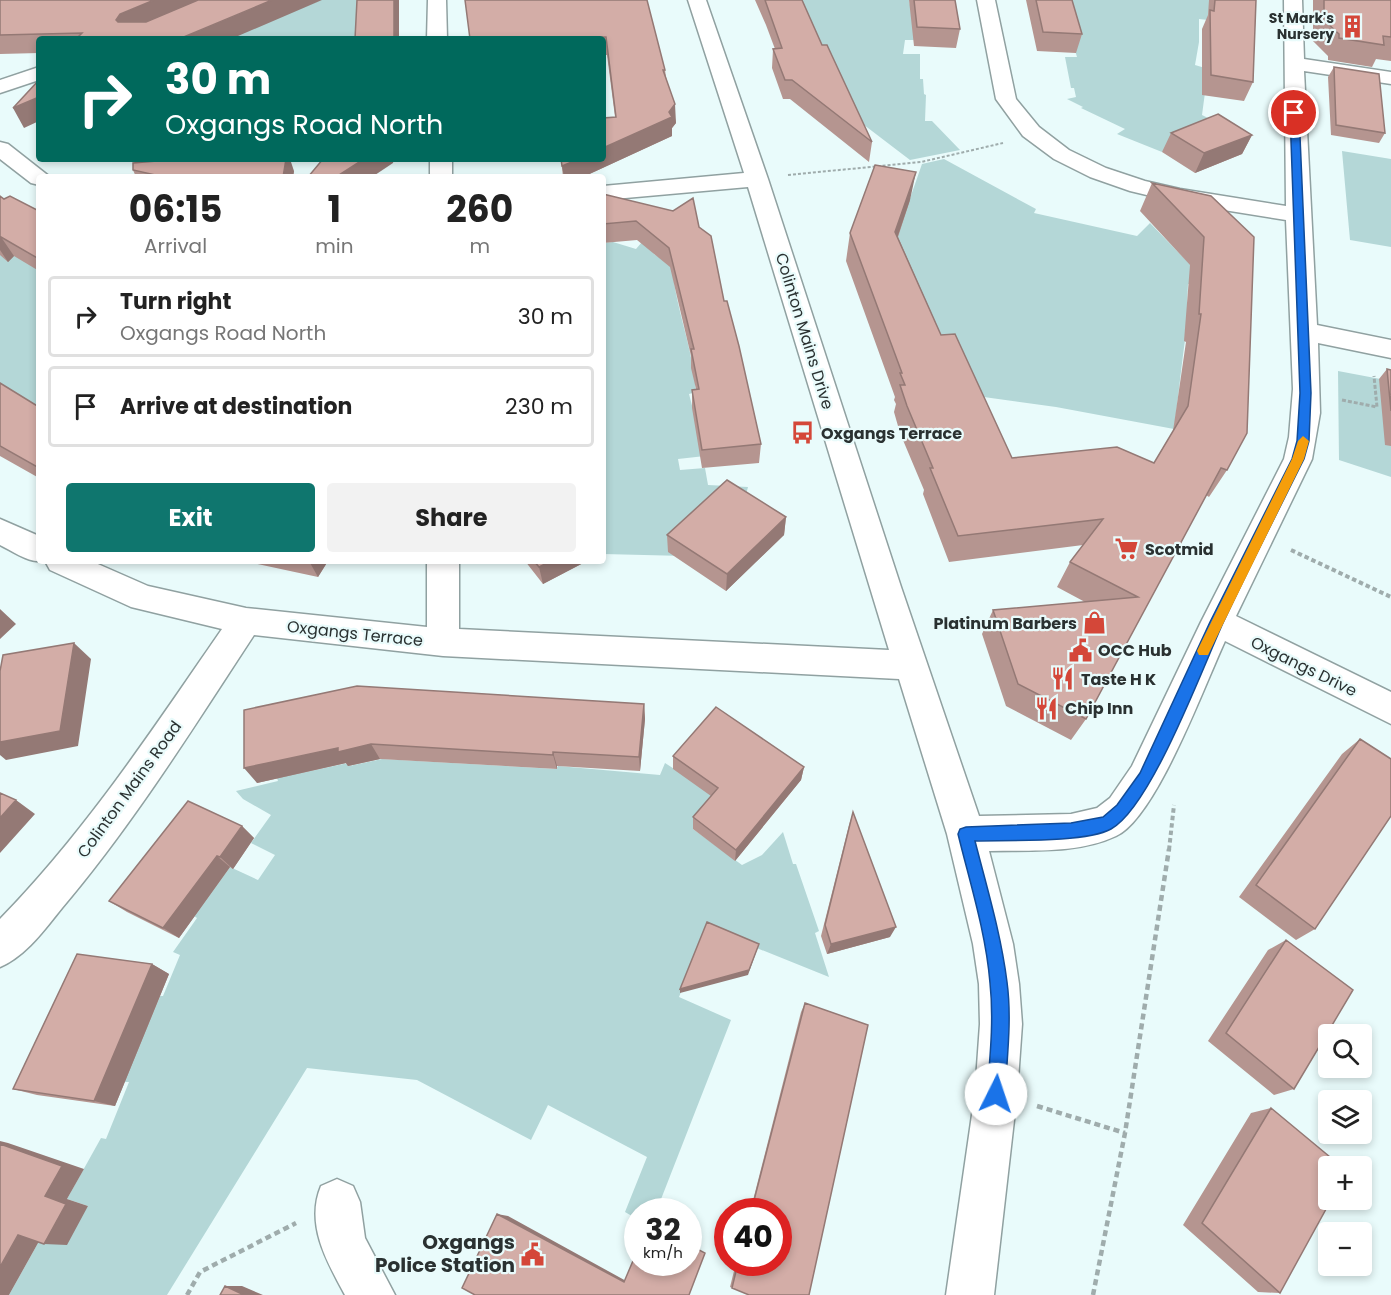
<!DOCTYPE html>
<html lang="en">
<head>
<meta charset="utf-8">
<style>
  :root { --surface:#fff; --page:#f2f2f2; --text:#222; --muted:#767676; --line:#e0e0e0; --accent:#0f766e }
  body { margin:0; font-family:Poppins,sans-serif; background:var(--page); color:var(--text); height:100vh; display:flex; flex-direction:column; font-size:22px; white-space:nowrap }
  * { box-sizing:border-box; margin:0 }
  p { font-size:20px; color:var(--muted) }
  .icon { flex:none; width:33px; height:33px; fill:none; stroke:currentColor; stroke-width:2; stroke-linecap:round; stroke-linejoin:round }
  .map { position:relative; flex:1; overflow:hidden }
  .sheet { position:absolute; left:36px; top:174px; width:570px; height:390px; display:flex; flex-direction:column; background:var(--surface); border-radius:6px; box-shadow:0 3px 9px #0003 }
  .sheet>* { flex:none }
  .hud { position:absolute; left:36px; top:36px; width:570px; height:126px; border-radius:6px; box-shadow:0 3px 9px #0003; background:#00695c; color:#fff; overflow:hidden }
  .tools { position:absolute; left:1318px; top:1024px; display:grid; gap:12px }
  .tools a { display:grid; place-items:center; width:54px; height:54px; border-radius:6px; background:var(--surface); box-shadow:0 3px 9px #0003; font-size:30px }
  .speed { position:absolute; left:624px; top:1198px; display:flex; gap:12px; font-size:30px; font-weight:700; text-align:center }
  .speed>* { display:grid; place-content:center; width:78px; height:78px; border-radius:50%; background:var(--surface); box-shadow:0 3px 9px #0003; line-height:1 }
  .speed small { font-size:15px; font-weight:400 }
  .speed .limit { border:9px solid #d22; background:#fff; color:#111 }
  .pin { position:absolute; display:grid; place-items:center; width:51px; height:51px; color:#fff; margin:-26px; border:3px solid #fff; border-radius:50%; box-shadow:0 2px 6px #0007 }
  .me { position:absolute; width:66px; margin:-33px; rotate:4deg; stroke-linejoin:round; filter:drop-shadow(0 0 4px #0008) }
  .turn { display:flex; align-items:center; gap:21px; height:126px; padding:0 30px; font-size:27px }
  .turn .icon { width:78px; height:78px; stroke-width:2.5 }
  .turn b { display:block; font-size:42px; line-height:51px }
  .eta { display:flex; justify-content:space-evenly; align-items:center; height:102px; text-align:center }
  .eta b { font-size:36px; font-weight:700; line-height:42px }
  .button { display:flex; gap:12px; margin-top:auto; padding:12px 30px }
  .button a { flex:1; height:69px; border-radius:6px; background:var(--accent); color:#fff; font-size:24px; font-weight:700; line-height:69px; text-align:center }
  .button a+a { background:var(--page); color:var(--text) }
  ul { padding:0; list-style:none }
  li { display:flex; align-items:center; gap:18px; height:81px; margin:0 12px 9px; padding:0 18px; border:3px solid var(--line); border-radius:6px }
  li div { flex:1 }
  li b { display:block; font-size:22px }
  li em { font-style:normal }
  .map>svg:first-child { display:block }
  .green { fill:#b4d7d7 }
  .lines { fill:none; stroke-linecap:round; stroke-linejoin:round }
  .minor-casing { stroke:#90a1a1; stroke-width:3 }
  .path-far3 { stroke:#9facac; stroke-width:2; stroke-dasharray:3 2; stroke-linecap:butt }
  .path-far2 { stroke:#9facac; stroke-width:3; stroke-dasharray:4 2; stroke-linecap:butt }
  .path-far1 { stroke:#9facac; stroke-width:4; stroke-dasharray:4.5 3; stroke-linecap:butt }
  .path { stroke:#9facac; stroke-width:4.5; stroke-dasharray:6 4; stroke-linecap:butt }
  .minor { fill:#fff; fill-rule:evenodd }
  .wall { fill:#b59590 }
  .shaded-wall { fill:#947975 }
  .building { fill:#d3ada7; stroke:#947975; stroke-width:1.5 }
  .route { fill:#1a73e8; stroke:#114b97; stroke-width:1.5 }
  .slow { fill:#f59e0b }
  .labels { text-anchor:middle; stroke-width:4.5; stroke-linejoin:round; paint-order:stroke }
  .far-poi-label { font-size:14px; font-weight:bold; fill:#2a3131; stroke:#e9fbfb; text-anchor:end }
  .street-label { font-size:16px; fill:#2a3131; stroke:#e9fbfb }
  .poi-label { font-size:16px; font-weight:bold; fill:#2a3131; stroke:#e9fbfb; text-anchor:start }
  .near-poi-label { font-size:20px; font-weight:bold; fill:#2a3131; stroke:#e9fbfb; text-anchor:end }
</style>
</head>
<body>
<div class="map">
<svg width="1391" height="1295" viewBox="0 0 1391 1295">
  <rect width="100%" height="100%" fill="#e9fbfb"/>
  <path class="green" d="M321,0H371L363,39H226Z
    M791,0H909L917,40H905L903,54H920V79H923L924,94L926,95L925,121H932L960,150L910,160L851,115Z
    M1060,0H1211L1208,20L1199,19V42L1195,65L1205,68L1206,85L1202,115L1210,119L1162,152L1117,134L1125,129L1081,108L1083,107L1067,99L1076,97L1074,88H1071L1065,57H1077Z
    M1342,151L1391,159V247L1350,240Z
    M944,159L1036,209L1034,213L1137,236L1150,223L1209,284H1188L1187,302L1191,303C1183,345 1180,385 1174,429L1056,407L955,393L893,247L922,164Z
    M648,235L654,254L672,266C676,311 693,347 696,392L689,394L705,456L678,459L680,470L705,468L708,485L748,487L744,502L685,556L603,554V243L613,242L636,249Z
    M0,246L39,270V419L0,392Z
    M1338,371L1391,381V477L1339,460Z
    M382,759L556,769L558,766L660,775L665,763L719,798L693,829L742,865L762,855L783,832L793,864H796L819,931L815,933L829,977L707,928L679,997L731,1020L656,1212H638L637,1219L625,1212L647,1157L548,1105L531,1140L417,1080L307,1068L167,1295H9L42,1236L88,1206L67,1199L101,1138L106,1139L129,1082H124L160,996H163L180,955L173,952L197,918L194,916L230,867L258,880L275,855L251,843L271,815L243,799L236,791L278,781L277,778L348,763L349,766Z"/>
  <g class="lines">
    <defs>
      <path id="minor" d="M428,0H446L447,39H427Z
        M688,0H706L768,179L901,587L979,816L1071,814L1097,808L1110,798L1132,766L1201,622L1284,459L1289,437L1293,389L1286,220L1180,203L1130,191L1090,177L1054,159L1023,136L996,99L977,0H995L1016,99L1039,127L1069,150L1106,168L1145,181L1180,189L1286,206L1284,0H1302L1304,59L1391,72V84L1304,71L1317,325L1391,340V358L1318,343L1320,413L1312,459L1236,616L1391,692V724L1225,641C1205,684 1156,818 1116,836C1078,854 1031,850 989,851L1013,944L1019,984L1022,1024L1017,1094L994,1295H946L975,1094L980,1024L979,984L973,944L947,834L899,679L443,656L254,635C193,728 134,823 62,908C45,929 26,956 0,967V919C86,831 153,729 222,629L131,607L50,570L45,561H91L148,586L246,608L427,627V561H459V629L889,650L748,187L603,200V186L744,173Z
        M39,67V80L0,93V80Z
        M0,142L8,144L50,177H39V185L31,183L0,159Z
        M430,159H452V177H430Z
        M0,519L39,536V561H42C29,563 12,551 0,545Z
        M337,1179L353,1186L360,1202L365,1238L395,1295H345C327,1262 305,1224 321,1186Z"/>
    </defs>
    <use href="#minor" class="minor-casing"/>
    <path class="path-far3" d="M788,175L921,162L1003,143"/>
    <path class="path-far2" d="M1342,400L1377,407L1374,376"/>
    <path class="path-far1" d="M1291,550L1391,597
      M1169,850L1174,805"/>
    <path class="path" d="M1037,1106L1125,1133
      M187,1295L200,1272L296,1223
      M1093,1295L1125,1133L1169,849"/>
    <use href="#minor" class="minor"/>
  </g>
  <path class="wall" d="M0,0L231,39H39V53L0,54Z
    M647,0L665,70L666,77L676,123L672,128V136L583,177H563L561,159L615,117L607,55H603V39H470Z
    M755,0H802L822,45L872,142L869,162L790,99H783L772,68L773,49H775L766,25Z
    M909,0H955L960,29L956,48L914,46Z
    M1026,0H1072L1082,34L1076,53L1037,51Z
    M1209,0H1256L1253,82L1244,101L1202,95V29L1208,15Z
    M1313,0H1391V61L1376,59L1372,67L1328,60V56L1313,41Z
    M1334,67L1385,133L1379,143L1331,135L1328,77Z
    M1171,133L1252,135L1242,154L1195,173L1162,152Z
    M133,170L294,171L293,177H136Z
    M1152,183L1211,196L1227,470L1209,497L1206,495L1086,719L1071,740L1006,706L982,634L993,610L1085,602L1057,587L1070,562L1083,545L949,562L923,494L924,490L900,433L894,412L896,404L894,400L895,397L846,261L850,233L910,200L898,237L941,335L1012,458L1154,463L1173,431L1186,342L1184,341L1190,265L1140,211Z
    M603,194L699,227L724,301L761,444L759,463L702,468L692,408V390L696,389L691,368V356L670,267L637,240L603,243Z
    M0,196L4,199L39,211V271L14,256L8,262L0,255Z
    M1387,369L1391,370V446L1385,445L1379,379Z
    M0,383L39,407V478L0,456Z
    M786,517L784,535L726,591L668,552L667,535Z
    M244,561H328L318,577Z
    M525,561H587L543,584Z
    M644,704L645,719L640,771L557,766V769L380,759L348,766L346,763L257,783L244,710Z
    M1360,739L1315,929L1296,940L1239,897L1342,754Z
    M673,756L804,767L801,780L735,861L693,829V817L711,796L673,769Z
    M853,812L890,937L827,954L821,936L849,825Z
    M242,826L254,838L233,869L230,867L179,938L127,912L109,901Z
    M1286,940L1294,1089L1274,1095L1208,1041L1268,950Z
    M152,964L169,974L115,1106L37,1095L13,1089Z
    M805,1003L868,1025L809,1295H749L730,1287L736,1263H778V1212H750L801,1012Z
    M1271,1108L1280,1293L1258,1292L1183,1225L1251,1113Z"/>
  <path class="shaded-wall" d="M154,0H205L125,39L116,20L120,14Z
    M272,0H322L231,39H179Z
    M394,0H399V39H394Z
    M39,97V121L24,128L13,108Z
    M675,104L676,123L672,128V136L583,177H564L562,166L579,159H603V148L669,112Z
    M1252,135L1242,154L1195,173L1204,153Z
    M286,159H290L294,171L293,177H283Z
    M364,159H394L393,163L372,177H336Z
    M916,172L910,200L890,259L895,232Z
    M1,237L14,256L8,262L0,250V238Z
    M786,517L784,535L726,591L727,574Z
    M309,561H328L318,577Z
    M551,561H587L543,584L539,567Z
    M0,609L16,624L0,639Z
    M74,643L91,659L78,746L6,760L0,755V742Z
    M644,704L645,719L640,771L639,757Z
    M371,744L380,759L348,766L346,763L257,783L244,768L338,748Z
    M553,752L557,766V769L553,755Z
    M804,767L801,780L735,861L736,850Z
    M16,800L35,814L0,853V818Z
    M242,826L254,838L233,869L220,857Z
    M217,856L230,867L179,938L163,928Z
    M896,927L890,937L827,954L831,944Z
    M759,944L748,975L680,993V989Z
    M152,964L169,974L115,1106L94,1101Z
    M0,1141L8,1143L84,1169L67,1199L88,1206L67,1245L44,1244L45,1196L0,1144Z
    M497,1214L508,1216L628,1282H624Z
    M18,1235L42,1236L9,1295H0V1267Z
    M225,1286H242L263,1295H244Z"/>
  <path class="building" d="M0,0H154L120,14L116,20L118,22H146L198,0H272L179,39H76L82,33L0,35Z
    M357,0H394V39H355Z
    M465,0H647L665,70H663L675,104L669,112L672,117L603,148V118L616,117L606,37H516L517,39H470Z
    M765,0H802L822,45H827L872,142L792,80H785L773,49L782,48Z
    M914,0H955L960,29L917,27Z
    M1036,0H1072L1082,34L1043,32Z
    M1215,0H1256L1253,82L1211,75L1210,10L1214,11Z
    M1324,0H1391V37L1383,36L1384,45L1339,38V34L1324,20Z
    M1334,67L1379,74L1385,133L1336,125Z
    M39,80V97L13,108Z
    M1218,114L1252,135L1204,153L1171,133Z
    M181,159H286L283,177H164L133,170V163Z
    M323,159H364L336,177H308Z
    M561,159H579L562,166Z
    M875,165L916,172L895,232L941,335L955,334L1012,458L1117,447L1154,463L1188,406L1201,314H1199L1204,237L1152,183L1211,196L1254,237L1247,433L1227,470L1221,468L1086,719L1018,684L993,610L1138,597L1070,562L1103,519L958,536L930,468H933L907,406L900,385H905L900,373H902L850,233Z
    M603,194L673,211L693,198L699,227L711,236L724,301H727L739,346L761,444L702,450L692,390L699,389L691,349H694L669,248L636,221L603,224Z
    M0,196L4,199L10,196L39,211V259L1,237L0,238Z
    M1387,369L1391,370V411Z
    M0,383L39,407V468L0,446Z
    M727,480L786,517L727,574L667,535Z
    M534,561H551L539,567Z
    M74,643L60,731L0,742V671L3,655Z
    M357,686L644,704L639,757L553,752V755L371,744L338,752V748L244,768V710Z
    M716,707L804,767L736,850L693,817L718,788L673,756Z
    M1360,739L1391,759V816L1315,929L1256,885Z
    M0,793L16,800L0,818Z
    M188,801L242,826L220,857L217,856L163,928L109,901Z
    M853,812L896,927L831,944L825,925Z
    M707,922L759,944L749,970L680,989Z
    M1286,940L1353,990L1294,1089L1226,1033Z
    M77,954L152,964L94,1101L13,1089Z
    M805,1003L868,1025L809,1295H749L732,1288L738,1263H778V1212H751Z
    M1271,1108L1342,1167H1329V1200H1331L1280,1293L1202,1223Z
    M0,1144L62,1166L45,1196L66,1204L44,1244L18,1235L0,1267Z
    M497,1214L624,1282L638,1249V1263H688V1244L705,1253L689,1295H475L462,1288Z
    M225,1286L244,1295H220Z"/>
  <path class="route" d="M1294,111L1299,113L1311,393L1309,441L1304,459C1277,513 1249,568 1223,623C1202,669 1151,807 1111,829C1086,843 1006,840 975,841C987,888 1001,934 1007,982C1012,1019 1007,1057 1005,1094L1002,1100L996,1103L990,1100L987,1094C990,1057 994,1020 990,983C986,933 970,883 958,834L960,829L966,827L1071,823L1103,817L1117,805L1140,773L1210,622L1292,459L1297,441L1300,393L1290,113Z"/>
  <path class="slow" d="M1303,436L1309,441L1304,459L1208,655H1199L1197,651L1292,459L1298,441Z"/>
  <defs>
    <symbol id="building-bare" viewBox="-9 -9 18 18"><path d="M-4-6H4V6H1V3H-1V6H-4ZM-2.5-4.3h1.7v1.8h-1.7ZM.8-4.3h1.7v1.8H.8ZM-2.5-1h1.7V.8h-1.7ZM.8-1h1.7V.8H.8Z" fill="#d44739" stroke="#e9fbfb" stroke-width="2.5" paint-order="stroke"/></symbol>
    <symbol id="bus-bare" viewBox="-9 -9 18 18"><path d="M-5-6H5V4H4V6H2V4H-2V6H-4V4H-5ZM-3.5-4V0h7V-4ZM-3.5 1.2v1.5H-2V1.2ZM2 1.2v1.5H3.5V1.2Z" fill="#d44739" stroke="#e9fbfb" stroke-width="2.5" paint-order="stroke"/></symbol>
    <symbol id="supermarket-bare" viewBox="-9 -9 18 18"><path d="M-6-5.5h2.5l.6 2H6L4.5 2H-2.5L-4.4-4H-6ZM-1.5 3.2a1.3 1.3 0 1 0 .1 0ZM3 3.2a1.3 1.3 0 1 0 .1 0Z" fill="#d44739" stroke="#e9fbfb" stroke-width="2.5" paint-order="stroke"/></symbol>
    <symbol id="shop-bare" viewBox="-9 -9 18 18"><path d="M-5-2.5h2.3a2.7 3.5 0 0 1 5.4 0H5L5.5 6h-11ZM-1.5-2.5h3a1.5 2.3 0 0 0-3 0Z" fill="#d44739" stroke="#e9fbfb" stroke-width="2.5" paint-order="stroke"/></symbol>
    <symbol id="civic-bare" viewBox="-9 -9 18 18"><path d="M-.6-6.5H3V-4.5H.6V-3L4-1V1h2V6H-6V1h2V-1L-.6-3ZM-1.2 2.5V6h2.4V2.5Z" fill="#d44739" stroke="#e9fbfb" stroke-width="2.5" paint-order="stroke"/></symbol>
    <symbol id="restaurant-bare" viewBox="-9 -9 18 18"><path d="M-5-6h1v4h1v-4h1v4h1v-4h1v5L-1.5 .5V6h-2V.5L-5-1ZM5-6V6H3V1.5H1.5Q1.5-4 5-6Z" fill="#d44739" stroke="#e9fbfb" stroke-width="2.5" paint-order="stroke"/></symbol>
  </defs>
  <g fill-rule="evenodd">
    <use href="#building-bare" x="1336" y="10" width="33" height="33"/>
    <use href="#bus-bare" x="786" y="416" width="33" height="33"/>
    <use href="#supermarket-bare" x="1110" y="532" width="33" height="33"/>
    <use href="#shop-bare" x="1078" y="606" width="33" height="33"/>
    <use href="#civic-bare" x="1064" y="634" width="33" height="33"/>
    <use href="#restaurant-bare" x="1046" y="662" width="33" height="33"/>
    <use href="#restaurant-bare" x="1030" y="692" width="33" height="33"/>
    <use href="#civic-bare" x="516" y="1238" width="33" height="33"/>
  </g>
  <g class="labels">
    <g class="far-poi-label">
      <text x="1334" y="23">St Mark's<tspan x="1334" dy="16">Nursery</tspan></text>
    </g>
    <g class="street-label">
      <text transform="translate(805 331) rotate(73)" y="6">Colinton Mains Drive</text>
      <text transform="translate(355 633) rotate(6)" y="6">Oxgangs Terrace</text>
      <text transform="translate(1304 666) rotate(26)" y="6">Oxgangs Drive</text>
      <text transform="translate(129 789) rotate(-54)" y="6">Colinton Mains Road</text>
    </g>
    <g class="poi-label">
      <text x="821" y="439">Oxgangs Terrace</text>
      <text x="1145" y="555">Scotmid</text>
      <text x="1077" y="629" text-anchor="end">Platinum Barbers</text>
      <text x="1098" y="656">OCC Hub</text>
      <text x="1081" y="685">Taste H K</text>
      <text x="1065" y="714">Chip Inn</text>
    </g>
    <g class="near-poi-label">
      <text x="515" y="1249">Oxgangs<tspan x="515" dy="23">Police Station</tspan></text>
    </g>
  </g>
</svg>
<div class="tools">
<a><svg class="icon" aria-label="search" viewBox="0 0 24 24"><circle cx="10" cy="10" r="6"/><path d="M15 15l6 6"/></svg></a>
<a><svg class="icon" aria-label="layers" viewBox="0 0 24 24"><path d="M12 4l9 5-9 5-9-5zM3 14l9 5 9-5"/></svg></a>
<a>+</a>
<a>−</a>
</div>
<div class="speed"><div>32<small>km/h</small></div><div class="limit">40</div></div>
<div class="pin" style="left:1294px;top:113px;background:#d93025"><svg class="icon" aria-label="arrive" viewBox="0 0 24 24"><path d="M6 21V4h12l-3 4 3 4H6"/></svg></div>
<svg class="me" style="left:996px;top:1094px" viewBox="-20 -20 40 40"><circle r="19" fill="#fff"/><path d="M0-13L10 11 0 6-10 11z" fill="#1a73e8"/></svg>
<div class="hud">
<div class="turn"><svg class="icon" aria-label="right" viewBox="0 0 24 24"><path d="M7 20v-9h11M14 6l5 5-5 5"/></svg><div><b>30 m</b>Oxgangs Road North</div></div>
</div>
<section class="sheet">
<div class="eta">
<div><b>06:15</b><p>Arrival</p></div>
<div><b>1</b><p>min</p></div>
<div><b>260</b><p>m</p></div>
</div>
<ul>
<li><svg class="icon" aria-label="right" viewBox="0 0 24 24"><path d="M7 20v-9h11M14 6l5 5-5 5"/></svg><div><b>Turn right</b><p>Oxgangs Road North</p></div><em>30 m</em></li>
<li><svg class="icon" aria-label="arrive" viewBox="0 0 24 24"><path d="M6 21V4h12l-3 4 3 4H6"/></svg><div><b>Arrive at destination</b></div><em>230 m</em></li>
</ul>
<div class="button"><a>Exit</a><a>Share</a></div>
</section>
</div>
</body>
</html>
